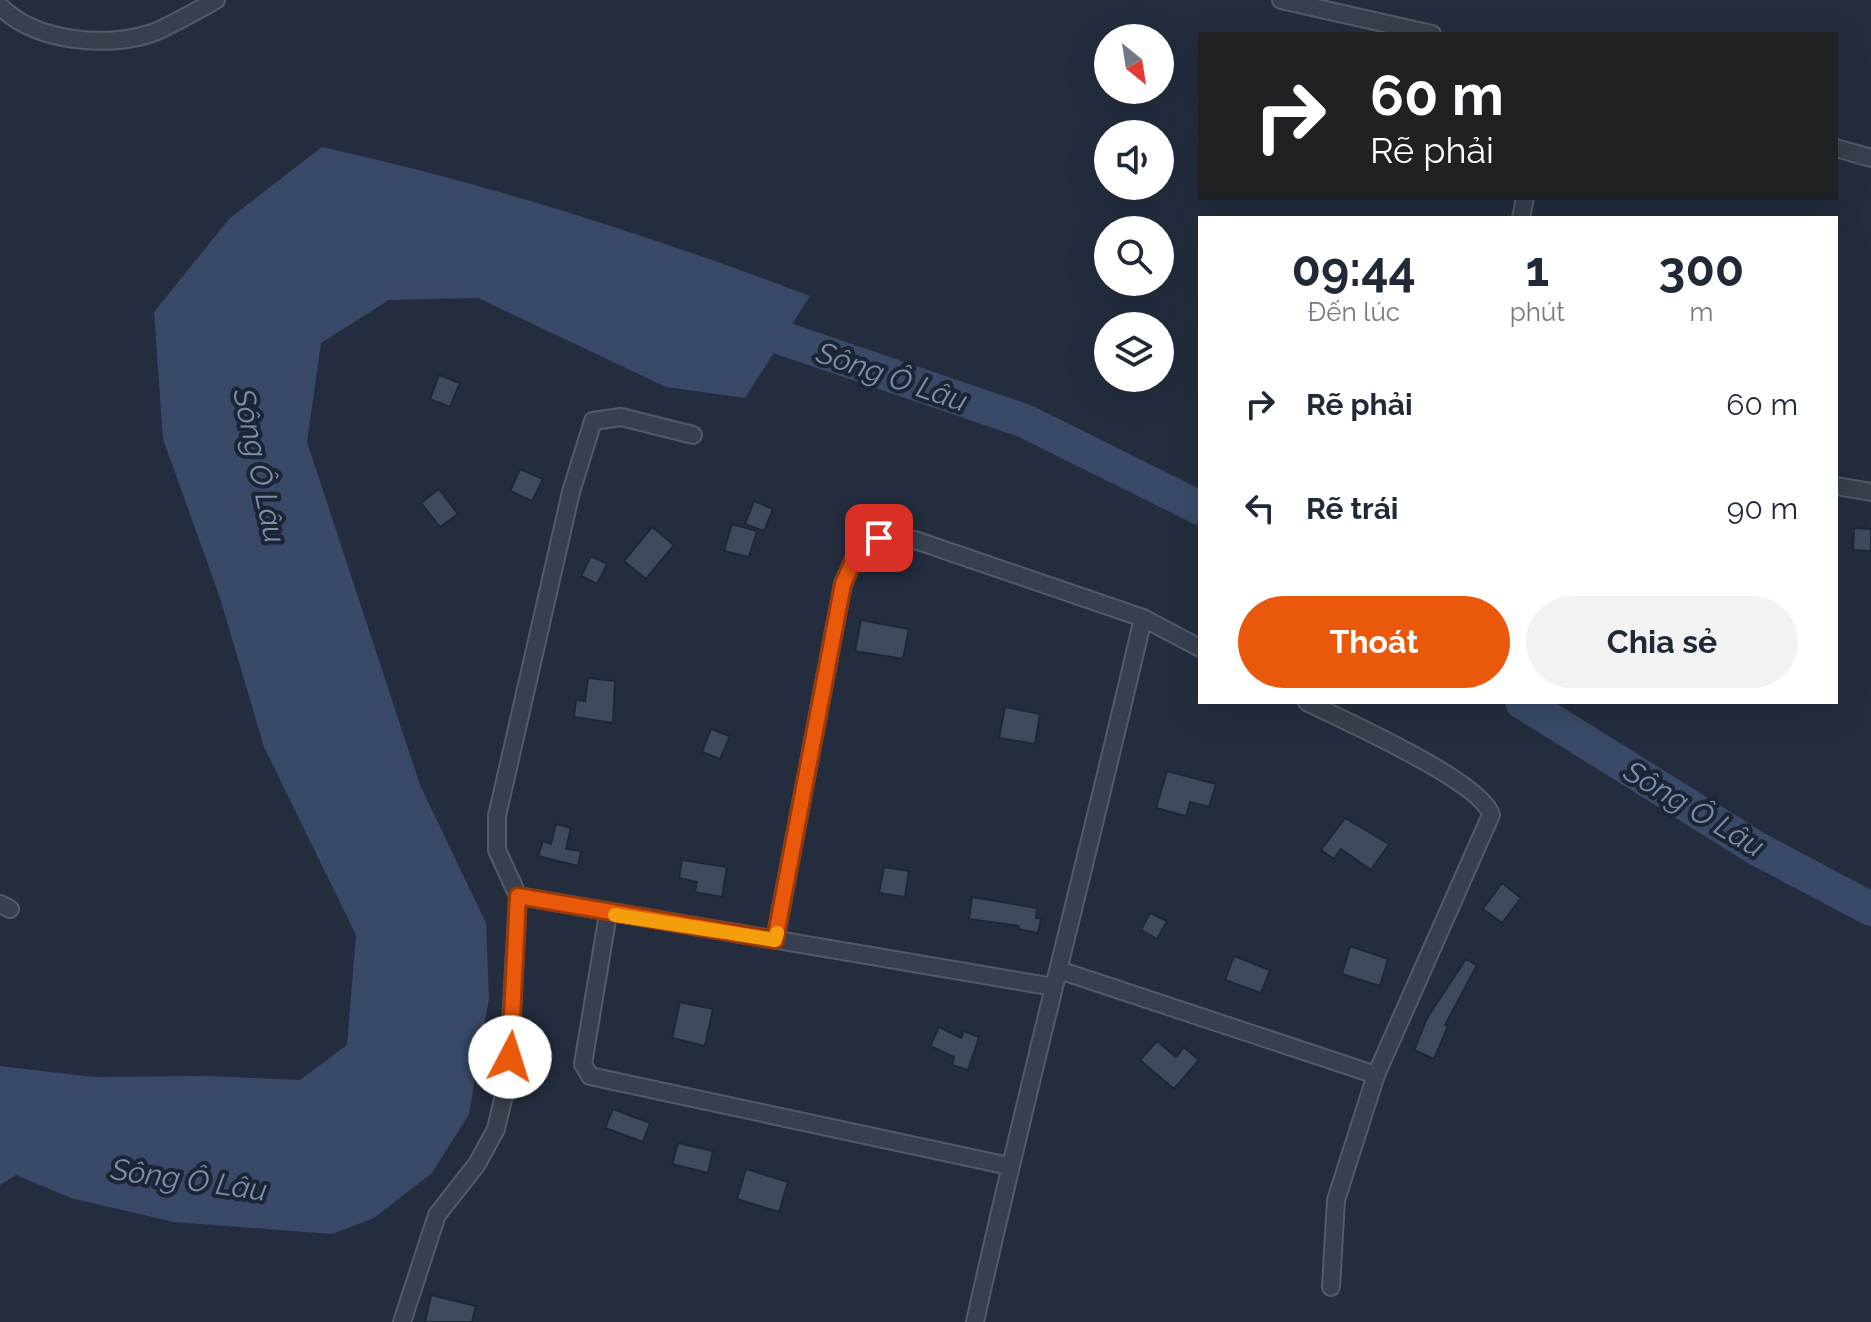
<!DOCTYPE html>
<html lang="vi">
<head>
<meta charset="utf-8">
<style>
  :root { --surface:#fff; --page:#f2f2f3; --text:#1f2937; --muted:#747a83; --accent:#ea580c }
  body { margin:0; font-family:Raleway,sans-serif; background:var(--page); color:var(--text); height:100vh; display:flex; flex-direction:column; font-size:30px; white-space:nowrap }
  * { box-sizing:border-box; margin:0 }
  p { font-size:26px; color:var(--muted) }
  .icon { flex:none; width:44px; height:44px; fill:none; stroke:currentColor; stroke-width:2; stroke-linecap:round; stroke-linejoin:round }
  .map { position:relative; flex:1; overflow:hidden }
  .details { position:absolute; left:1198px; top:216px; width:640px; height:488px; display:flex; flex-direction:column; background:var(--surface); border-radius:0px; box-shadow:0 8px 32px #0002 }
  .details>* { flex:none }
  .hud { position:absolute; left:1198px; top:32px; width:640px; height:168px; border-radius:0px; box-shadow:0 8px 32px #0002; background:#202124; color:#fff; overflow:hidden }
  .needle { width:52px; rotate:150deg }
  .fabs { position:absolute; left:1094px; top:24px; display:grid; gap:16px }
  .fabs a { display:grid; place-items:center; width:80px; height:80px; border-radius:50%; background:var(--surface); box-shadow:0 8px 32px #0002; font-size:40px }
  .pin { position:absolute; display:grid; place-items:center; width:68px; height:68px; color:#fff; margin:-34px; border-radius:16px; box-shadow:0 4px 12px #0006 }
  .me { position:absolute; width:88px; margin:-44px; rotate:5deg; stroke-linejoin:round; filter:drop-shadow(0 0 6px #0008) }
  .turn { display:flex; align-items:center; gap:28px; height:168px; padding:0 40px; font-size:36px }
  .turn .icon { width:104px; height:104px; stroke-width:2.5 }
  .turn b { display:block; font-size:56px; line-height:68px }
  .eta { display:flex; justify-content:space-evenly; align-items:center; height:136px; text-align:center }
  .eta b { font-size:48px; font-weight:700; line-height:56px }
  .cta { display:flex; gap:16px; margin-top:auto; padding:16px 40px }
  .cta a { flex:1; height:92px; border-radius:48px; background:var(--accent); color:#fff; font-size:32px; font-weight:700; line-height:92px; text-align:center }
  .cta a+a { background:var(--page); color:var(--text) }
  ul { padding:0; list-style:none }
  li { display:flex; align-items:center; gap:24px; height:104px; padding:0 40px }
  li div { flex:1 }
  li b { display:block; font-size:30px }
  li em { font-style:normal }
  .map>svg:first-child { display:block }
  .water { fill:#384a67 }
  .lines { fill:none; stroke-linecap:round; stroke-linejoin:round }
  .river { stroke:#384a67; stroke-width:34 }
  .building { fill:#3f4b5d; stroke:#1e2735; stroke-width:2 }
  .minor-casing { stroke:#525b69; stroke-width:20 }
  .minor { stroke:#37404e; stroke-width:16 }
  .route-casing { stroke:#983908; stroke-width:20 }
  .route { stroke:#ea580c; stroke-width:14 }
  .slow { stroke:#f59e0b; stroke-width:14 }
  .labels { text-anchor:middle; stroke-width:8; stroke-linejoin:round; paint-order:stroke }
  .water-label { font-size:30px; font-style:italic; fill:#7b8fb1; stroke:#1c2533 }
</style>
</head>
<body>
<div class="map">
<svg width="1871" height="1322" viewBox="0 0 1871 1322">
  <rect width="100%" height="100%" fill="#232d3e"/>
  <path class="water" d="M322,147C489,184 650,235 810,296L745,398L666,387L478,298L389,300L321,343L307,442L420,785L486,923L489,998L469,1114L432,1173L374,1218L332,1234L174,1222L71,1198L16,1175L0,1185V1066L93,1077L207,1076L300,1080L347,1045L356,935L264,747L220,598L163,439L154,312L230,218Z"/>
  <g class="lines">
    <path class="river" d="M741,324L1025,421L1200,508
      M1522,702L1756,848L1871,909"/>
  </g>
  <path class="building" d="M439,375L460,383L450,407L430,399Z
    M520,469L543,479L532,501L510,491Z
    M439,489L458,514L440,527L421,503Z
    M754,501L773,509L764,531L745,524Z
    M732,524L757,531L749,557L724,551Z
    M652,527L674,545L646,579L624,561Z
    M1854,528L1871,529V551L1853,550Z
    M591,556L607,564L597,584L581,576Z
    M861,620L909,629L903,659L855,651Z
    M588,678L615,681L613,723L574,717L576,700L585,701Z
    M1005,707L1040,714L1035,744L999,738Z
    M711,729L730,736L720,759L702,752Z
    M1167,771L1216,784L1209,807L1190,802L1186,816L1156,808Z
    M1345,818L1389,844L1371,870L1341,849L1334,859L1321,850Z
    M556,824L571,828L566,849L581,851L578,866L538,856L543,841L551,844Z
    M682,860L727,867L722,897L695,892L697,882L679,878Z
    M884,867L909,871L905,897L879,893Z
    M1502,883L1521,898L1502,923L1483,909Z
    M972,897L1037,908L1036,918L1041,919L1038,933L1018,929L1019,926L969,919Z
    M1150,913L1167,921L1157,939L1141,930Z
    M1350,946L1388,959L1380,986L1342,974Z
    M1234,956L1270,970L1261,993L1225,980Z
    M1466,959L1477,965L1445,1025L1448,1026L1434,1059L1414,1050L1427,1018Z
    M680,1002L713,1009L705,1046L672,1038Z
    M939,1027L961,1038L964,1031L979,1037L968,1070L952,1065L954,1057L930,1046Z
    M1157,1041L1176,1057L1184,1047L1199,1060L1174,1089L1140,1060Z
    M613,1109L650,1123L643,1142L605,1128Z
    M678,1143L713,1151L708,1173L672,1164Z
    M746,1169L788,1182L779,1212L737,1199Z
    M431,1295L476,1306L472,1322H425Z"/>
  <g class="lines">
    <defs>
      <path id="minor" d="M1281,0L1432,34
        M0,6C35,42 109,49 155,32C176,23 196,11 216,0
        M1836,148L1871,158
        M1521,218L1525,198
        M693,435L621,417L593,421L571,492L497,816V850L518,896L1054,987
        M1836,486L1871,492
        M1307,702C1342,720 1482,781 1491,815L1376,1075L1336,1200L1331,1287
        M0,904L10,909
        M608,914L583,1064L590,1076L1009,1166
        M775,940L843,584L859,548L879,538L915,540L1143,618L1200,648
        M1059,970L1376,1075
        M402,1322L437,1215L477,1164L496,1129L508,1078L518,896
        M975,1322C1027,1086 1089,853 1143,618"/>
    </defs>
    <use href="#minor" class="minor-casing"/>
    <use href="#minor" class="minor"/>
  </g>
  <g class="lines">
    <defs>
      <path id="route" d="M510,1057L518,896L775,940L843,584L859,548L879,538"/>
    </defs>
    <use href="#route" class="route-casing"/>
    <use href="#route" class="route"/>
    <path class="slow" d="M615,915L775,940L777,933"/>
  </g>
  <g class="labels">
    <g class="water-label">
      <text transform="translate(892 377) rotate(19)" y="10">Sông Ô Lâu</text>
      <text transform="translate(259 466) rotate(78)" y="10">Sông Ô Lâu</text>
      <text transform="translate(1694 809) rotate(31)" y="10">Sông Ô Lâu</text>
      <text transform="translate(189 1180) rotate(8)" y="10">Sông Ô Lâu</text>
    </g>
  </g>
</svg>
<div class="fabs">
<a><svg class="needle" viewBox="-14 -14 28 28"><path d="M0-13l5 13h-10z" fill="#e53935"/><path d="M0 13l5-13h-10z" fill="#747a83"/></svg></a>
<a><svg class="icon" aria-label="sound" viewBox="0 0 24 24"><path d="M4 9h4l5-4v14l-5-4H4zM17 9q2 3 0 6"/></svg></a>
<a><svg class="icon" aria-label="search" viewBox="0 0 24 24"><circle cx="10" cy="10" r="6"/><path d="M15 15l6 6"/></svg></a>
<a><svg class="icon" aria-label="layers" viewBox="0 0 24 24"><path d="M12 4l9 5-9 5-9-5zM3 14l9 5 9-5"/></svg></a>
</div>
<div class="pin" style="left:879px;top:538px;background:#d93025"><svg class="icon" aria-label="arrive" viewBox="0 0 24 24"><path d="M6 21V4h12l-3 4 3 4H6"/></svg></div>
<svg class="me" style="left:510px;top:1057px" viewBox="-20 -20 40 40"><circle r="19" fill="#fff"/><path d="M0-13L10 11 0 6-10 11z" fill="#ea580c"/></svg>
<div class="hud">
<div class="turn"><svg class="icon" aria-label="right" viewBox="0 0 24 24"><path d="M7 20v-9h11M14 6l5 5-5 5"/></svg><div><b>60 m</b>Rẽ phải</div></div>
</div>
<section class="details">
<div class="eta">
<div><b>09:44</b><p>Đến lúc</p></div>
<div><b>1</b><p>phút</p></div>
<div><b>300</b><p>m</p></div>
</div>
<ul>
<li><svg class="icon" aria-label="right" viewBox="0 0 24 24"><path d="M7 20v-9h11M14 6l5 5-5 5"/></svg><div><b>Rẽ phải</b></div><em>60 m</em></li>
<li><svg class="icon" aria-label="left" viewBox="0 0 24 24"><path d="M17 20v-9H6M10 6l-5 5 5 5"/></svg><div><b>Rẽ trái</b></div><em>90 m</em></li>
</ul>
<div class="cta"><a>Thoát</a><a>Chia sẻ</a></div>
</section>
</div>
</body>
</html>
